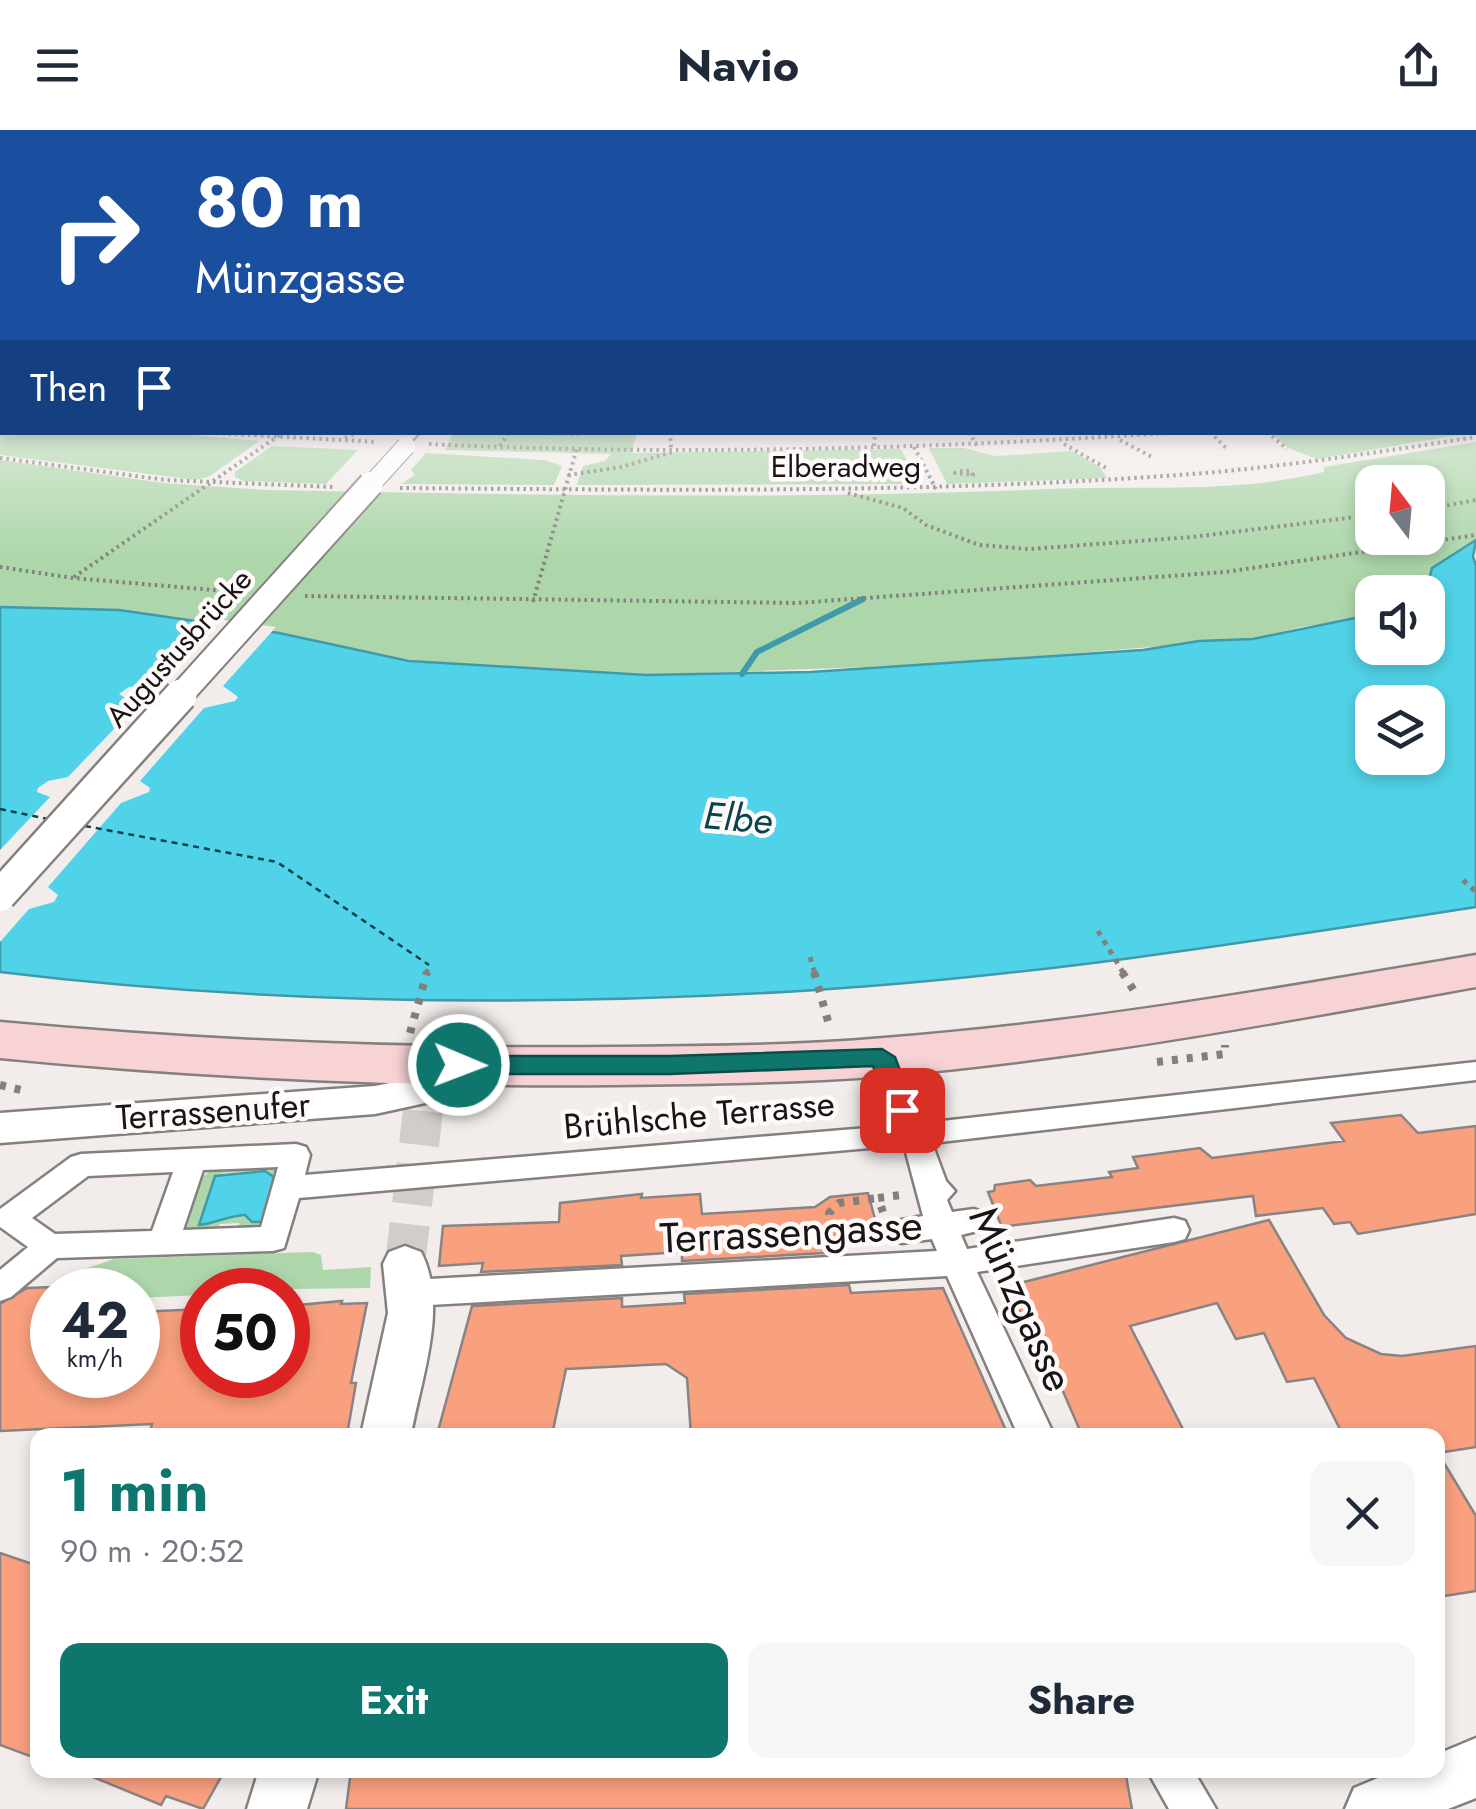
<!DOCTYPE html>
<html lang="en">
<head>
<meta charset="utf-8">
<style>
  :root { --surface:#fff; --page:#f6f6f7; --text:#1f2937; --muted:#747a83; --accent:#0f766e }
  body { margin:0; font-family:Jost,sans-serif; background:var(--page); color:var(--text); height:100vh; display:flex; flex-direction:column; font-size:38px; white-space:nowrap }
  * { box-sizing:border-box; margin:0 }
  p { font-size:32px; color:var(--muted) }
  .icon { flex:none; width:55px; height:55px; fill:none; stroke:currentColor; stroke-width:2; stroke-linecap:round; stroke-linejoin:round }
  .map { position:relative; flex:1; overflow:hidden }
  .details { position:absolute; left:30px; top:1298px; width:1415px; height:350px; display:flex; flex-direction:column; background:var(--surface); border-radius:20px; box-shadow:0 5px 15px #0003 }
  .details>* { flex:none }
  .banner { position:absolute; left:0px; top:0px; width:1478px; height:305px; box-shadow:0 5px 15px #0003; background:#1a4fa0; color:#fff; overflow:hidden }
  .needle { width:65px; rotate:344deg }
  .fabs { position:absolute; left:1355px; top:335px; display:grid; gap:20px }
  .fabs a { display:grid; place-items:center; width:90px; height:90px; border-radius:20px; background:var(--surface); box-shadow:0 5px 15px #0003; font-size:50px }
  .speed { position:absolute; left:30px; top:1138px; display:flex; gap:20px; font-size:50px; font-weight:700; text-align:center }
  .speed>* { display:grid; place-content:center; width:130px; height:130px; border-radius:50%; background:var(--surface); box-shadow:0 5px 15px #0003; line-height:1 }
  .speed small { font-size:25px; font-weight:400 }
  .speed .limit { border:15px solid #d22; background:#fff; color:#111 }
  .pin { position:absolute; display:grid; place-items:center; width:85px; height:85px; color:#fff; margin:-42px; border-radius:20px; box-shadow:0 5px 15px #0006 }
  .me { position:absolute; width:110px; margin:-55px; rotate:91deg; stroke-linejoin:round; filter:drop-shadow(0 0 8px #0008) }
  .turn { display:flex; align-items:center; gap:35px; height:210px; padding:0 30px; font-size:45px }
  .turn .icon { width:130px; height:130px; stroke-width:2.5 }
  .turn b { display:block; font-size:70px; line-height:85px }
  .then { display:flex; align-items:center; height:95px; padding:0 30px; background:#0003; gap:20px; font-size:38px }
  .round { display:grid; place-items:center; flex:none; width:105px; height:105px; border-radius:20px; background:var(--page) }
  .summary { display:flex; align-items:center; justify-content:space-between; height:170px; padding:0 30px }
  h1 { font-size:60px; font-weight:700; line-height:75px; color:var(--accent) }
  .button { display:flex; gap:20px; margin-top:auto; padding:20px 30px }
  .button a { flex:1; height:115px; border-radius:20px; background:var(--accent); color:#fff; font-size:40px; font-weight:700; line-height:115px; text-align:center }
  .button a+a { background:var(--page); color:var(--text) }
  header { display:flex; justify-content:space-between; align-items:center; height:130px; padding:0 30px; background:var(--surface); font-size:45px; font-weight:700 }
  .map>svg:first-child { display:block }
  .green { fill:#add7aa; fill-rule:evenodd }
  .water { fill:#50d3e8; stroke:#3f9aa9; stroke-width:2.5; fill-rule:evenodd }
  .pier { fill:#f2edeb }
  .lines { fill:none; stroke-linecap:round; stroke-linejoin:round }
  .stream { stroke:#3f9aa9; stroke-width:6 }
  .ferry { stroke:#07444d; stroke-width:2.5; stroke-dasharray:6 5; stroke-linecap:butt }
  .building { fill:#f9a07f; stroke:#898483; stroke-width:2.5 }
  .minor-tunnel { stroke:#d1cdcb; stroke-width:40; stroke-dasharray:40 20; stroke-linecap:butt }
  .service-casing { stroke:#85807e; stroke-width:4 }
  .pedestrian-casing { stroke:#85807e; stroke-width:5 }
  .minor-casing { stroke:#85807e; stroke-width:5 }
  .secondary-casing { stroke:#85807e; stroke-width:5 }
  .path-far2 { stroke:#827f7d; stroke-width:4; stroke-dasharray:2.5 4; stroke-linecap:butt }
  .path-far1 { stroke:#827f7d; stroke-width:5; stroke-dasharray:5 6; stroke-linecap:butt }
  .path { stroke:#827f7d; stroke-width:8; stroke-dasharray:6 9; stroke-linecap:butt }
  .service { fill:#fff; fill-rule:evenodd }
  .pedestrian { fill:#fff; fill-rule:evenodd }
  .minor { fill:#fff; fill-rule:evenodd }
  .secondary { fill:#f8d3d6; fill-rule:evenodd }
  .tram { stroke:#898584; stroke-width:2.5 }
  .minor-bridge-far2-casing { stroke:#85807e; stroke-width:20; stroke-linecap:butt }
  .minor-bridge-far1-casing { stroke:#85807e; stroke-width:28; stroke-linecap:butt }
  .minor-bridge-casing { stroke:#85807e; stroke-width:36; stroke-linecap:butt }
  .minor-bridge-far2 { stroke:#fff; stroke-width:18 }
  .minor-bridge-far1 { stroke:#fff; stroke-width:24 }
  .minor-bridge { stroke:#fff; stroke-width:31 }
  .route { fill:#0f766e; stroke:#0a4d48; stroke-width:2.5 }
  .labels { text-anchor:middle; stroke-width:9; stroke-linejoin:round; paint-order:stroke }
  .far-street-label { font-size:30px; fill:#181615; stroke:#fffaf9 }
  .street-label { font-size:35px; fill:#181615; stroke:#fffaf9 }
  .water-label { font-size:38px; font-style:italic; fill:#07444d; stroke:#fffaf9 }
  .near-street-label { font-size:42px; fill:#181615; stroke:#fffaf9 }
</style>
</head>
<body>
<header><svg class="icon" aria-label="menu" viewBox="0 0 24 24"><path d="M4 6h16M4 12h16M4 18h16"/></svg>Navio<svg class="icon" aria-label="share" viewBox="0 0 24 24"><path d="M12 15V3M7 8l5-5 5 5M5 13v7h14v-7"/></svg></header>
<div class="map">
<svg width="1476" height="1679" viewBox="0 0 1476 1679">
  <rect width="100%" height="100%" fill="#f2edeb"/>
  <path class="green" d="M0,288L2,302H157L259,311L210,346L196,350L0,325Z
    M453,302L637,303L631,323L901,319L919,354L577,355L583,336L605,331L611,324L445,320Z
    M1460,303L1464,304L1317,329L1288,318L1270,303Z
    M1476,312V410L1432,438L1428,454L1408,462H1372V487L1301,497L1253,509L924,535L646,545L421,532L279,503L119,480L0,477V330L164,353L268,360C527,365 788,370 1047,359C1140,355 1232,364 1324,342V337ZM1372,352H1428V408H1372Z
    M272,316L358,320L326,354L244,351L235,347V342Z
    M929,318H964L995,326L1072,321L1100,337L1107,348L947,354Z
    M426,323L544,330L562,336L554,355L401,354L415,345L411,340Z
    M267,1033L280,1037L269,1099L240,1100L239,1093L220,1094L216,1102L185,1103L201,1048L214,1038ZM265,1041L274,1047L263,1092C245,1087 225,1079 210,1094L222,1043Z
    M313,1122L321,1125L323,1140L371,1137L370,1158L202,1160V1165L138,1168V1160H69L82,1140L114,1129Z"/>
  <path class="water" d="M1476,410L1473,427L1476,435V777C1257,811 1036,846 816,860C545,877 270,875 0,842V477L119,480L279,503L409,531L646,545L811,542L1143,520L1199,511L1253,509L1360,487H1372V518H1428V462H1408L1428,454L1432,438ZM1372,572H1428V628H1372Z
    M265,1041L274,1047L263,1092H252L245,1085C226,1086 214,1094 199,1095L215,1046Z"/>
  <path class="pier" d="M203,487L276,497L223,556L238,567L235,571L204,578L140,651L150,658L149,662L121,673L48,757L58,765L54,772L29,779L0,812V720L50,667L37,662L38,658L48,651L68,647L137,575L119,564L129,557L156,554L213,493Z"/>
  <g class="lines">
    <path class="stream" d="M742,544L757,522L863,469"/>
    <path class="ferry" d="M0,679L48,689
      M85,696L277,732L429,835"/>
  </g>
  <path class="building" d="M1401,985L1418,1003L1476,996V1084L1358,1104L1350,1092L1334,1094L1323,1078L1256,1086L1253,1066L1008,1096L1001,1095L988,1062L994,1061L995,1055L1030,1050L1036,1056L1112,1047L1109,1042L1138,1038L1133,1027L1200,1018L1212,1028L1344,1011L1331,993Z
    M868,1063L879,1104L839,1108L842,1122L682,1131V1122L621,1126L622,1135L481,1142L483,1133L439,1136L443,1096L559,1092L560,1073L642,1064L641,1068L700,1064L702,1084L815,1077L830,1067Z
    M1269,1090L1324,1185L1346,1208L1381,1224L1402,1226L1476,1216V1317L1438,1323L1476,1386V1461L1438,1467V1305H1343L1314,1248L1287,1252L1264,1203L1236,1209L1217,1173L1130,1196L1186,1305H1082L1058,1250L1012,1168L1016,1167L1010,1158L1020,1153Z
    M849,1155L851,1163L943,1158L1008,1305H691L687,1248L666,1234L566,1239L552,1305H437L472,1176L622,1168V1177L685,1173L684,1164Z
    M52,1157V1245H138V1182L202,1179V1245H288V1176L342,1171L341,1174L367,1173L351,1253H356L347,1305H149L152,1294L0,1301V1174L27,1158Z
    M0,1423L38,1436V1629L0,1615Z
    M76,1640H225L203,1679L166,1666L161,1675Z
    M351,1640H1125L1132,1679H346Z"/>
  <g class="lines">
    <path class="minor-tunnel" d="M405,1134L423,981"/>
    <defs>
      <path id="service" d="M883,920L890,922L892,927L912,980L909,985H895L892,980L874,927L876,922Z"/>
      <path id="pedestrian" d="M1476,932V950L932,1013L946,1051L955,1061L947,1070L952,1082L974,1079L985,1083L989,1091L985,1099L961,1105L967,1119L1174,1088L1185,1091L1189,1100L1185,1109L1174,1112L977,1142L1054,1305H1018L947,1146L412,1176L401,1172L396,1163L401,1154L412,1150L937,1121L932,1109L902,1113L891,1110L887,1101L891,1092L923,1086L904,1015L299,1068L284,1118L273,1121L57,1128L11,1167L0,1171V1140L28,1117L0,1097V1079L71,1027L81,1024L296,1014L306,1017L310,1025L305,1045L915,994ZM278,1037L261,1097L183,1100L203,1040ZM173,1042L152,1101L55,1104L32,1088L88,1046Z
        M1147,1640H1193L1216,1679H1169Z"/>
      <path id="minor" d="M425,946L439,950L444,960L439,970L375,984L0,1013V983L375,956Z
        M405,1116L421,1122C449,1176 421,1248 411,1305H361L388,1183L383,1134L389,1122Z
        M1476,1608V1668L1448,1679H1345L1354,1658L1397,1640H1438V1624Z
        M259,1640H319L307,1679H247Z"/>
      <path id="secondary" d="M1476,825V857C1280,892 1083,929 885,946C794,953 703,954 612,955C408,957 204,948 0,928V892C204,911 408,919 612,917C703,916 794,916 884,908C1083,893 1280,858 1476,825Z"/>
    </defs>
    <use href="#service" class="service-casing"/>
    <use href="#pedestrian" class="pedestrian-casing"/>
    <use href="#minor" class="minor-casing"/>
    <use href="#secondary" class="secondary-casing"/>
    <path class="path-far2" d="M196,302L377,312
      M456,302H478
      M670,302L671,319
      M969,302L977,316
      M1210,302L1227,319
      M1267,302L1287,319
      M1390,302H1404
      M345,308L358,302
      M1120,310L1152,327
      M429,314C679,326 931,319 1181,302
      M1064,314L1106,338
      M500,316L509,302L580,304
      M874,316L875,302
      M914,317L936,359
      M0,328L166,350L333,357
      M960,341H971L973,345L955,343Z
      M568,345L621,337L673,322
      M400,358C668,360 937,364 1205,343C1296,335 1386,321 1476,307
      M848,363L903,378L926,395L979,415L1029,419L1192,407L1372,385
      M1428,379L1476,370
      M0,437L73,448L237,462
      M74,447L284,302
      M305,466L797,473L1225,442L1476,405
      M533,472L577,318"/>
    <path class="path-far1" d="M1463,750L1476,762
      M1098,801L1124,844
      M810,827L815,844
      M426,844L429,835"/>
    <path class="path" d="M814,842L830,898
      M1122,842L1136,864
      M410,903L427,842
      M1157,932L1225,924V915
      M0,955L25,961
      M883,1082L878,1068L901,1065
      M835,1114L829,1083L839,1073L878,1068"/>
    <use href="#service" class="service"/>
    <use href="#pedestrian" class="pedestrian"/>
    <use href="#minor" class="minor"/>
    <use href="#secondary" class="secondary"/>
    <path class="tram" d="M0,771L421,302"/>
    <defs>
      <path id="minor-bridge-far2" d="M369,357L406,316"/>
      <path id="minor-bridge-far1" d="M178,568L371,354"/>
      <path id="minor-bridge" d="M0,765L181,565"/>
    </defs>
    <use href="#minor-bridge-far2" class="minor-bridge-far2-casing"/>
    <use href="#minor-bridge-far1" class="minor-bridge-far1-casing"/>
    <use href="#minor-bridge" class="minor-bridge-casing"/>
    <use href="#minor-bridge-far2" class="minor-bridge-far2"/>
    <use href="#minor-bridge-far1" class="minor-bridge-far1"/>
    <use href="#minor-bridge" class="minor-bridge"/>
  </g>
  <linearGradient id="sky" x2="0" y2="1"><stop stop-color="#6bc0e8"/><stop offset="0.45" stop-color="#f9f7f6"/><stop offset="1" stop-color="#f9f7f6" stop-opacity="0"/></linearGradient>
  <rect width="1476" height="430" fill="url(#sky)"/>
  <path class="route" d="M882,919L895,927L915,980L911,986H893L873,936L670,944H459L447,935L459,926H670Z"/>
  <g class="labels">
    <g class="far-street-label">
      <text x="846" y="347">Elberadweg</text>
      <text transform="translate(179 518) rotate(-48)" y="10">Augustusbrücke</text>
    </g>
    <g class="street-label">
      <text transform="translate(213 981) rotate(-4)" y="12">Terrassenufer</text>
      <text transform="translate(699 985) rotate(-5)" y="12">Brühlsche Terrasse</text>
    </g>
    <g class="water-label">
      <text transform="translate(738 688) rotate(5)" y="13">Elbe</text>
    </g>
    <g class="near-street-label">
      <text transform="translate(791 1101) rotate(-3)" y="15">Terrassengasse</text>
      <text transform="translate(1022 1169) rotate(66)" y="15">Münzgasse</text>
    </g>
  </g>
</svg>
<div class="fabs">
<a><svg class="needle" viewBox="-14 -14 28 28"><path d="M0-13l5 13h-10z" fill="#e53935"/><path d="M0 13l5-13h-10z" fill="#747a83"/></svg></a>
<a><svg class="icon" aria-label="sound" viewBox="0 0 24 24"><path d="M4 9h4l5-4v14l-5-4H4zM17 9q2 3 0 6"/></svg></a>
<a><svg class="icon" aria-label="layers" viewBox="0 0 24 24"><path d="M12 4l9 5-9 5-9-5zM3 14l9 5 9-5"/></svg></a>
</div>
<div class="speed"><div>42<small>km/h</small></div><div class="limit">50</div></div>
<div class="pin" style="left:902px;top:980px;background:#d93025"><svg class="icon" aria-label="arrive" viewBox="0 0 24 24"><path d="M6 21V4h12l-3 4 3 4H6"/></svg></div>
<svg class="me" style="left:459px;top:935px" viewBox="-20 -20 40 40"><circle r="17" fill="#0f766e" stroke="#fff" stroke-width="3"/><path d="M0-11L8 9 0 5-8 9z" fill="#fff"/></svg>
<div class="banner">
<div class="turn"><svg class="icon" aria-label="right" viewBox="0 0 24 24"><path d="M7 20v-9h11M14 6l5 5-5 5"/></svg><div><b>80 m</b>Münzgasse</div></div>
<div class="then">Then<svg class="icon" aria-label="arrive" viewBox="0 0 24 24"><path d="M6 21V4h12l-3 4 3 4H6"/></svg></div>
</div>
<section class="details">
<div class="summary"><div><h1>1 min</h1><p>90 m · 20:52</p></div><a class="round"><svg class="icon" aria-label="close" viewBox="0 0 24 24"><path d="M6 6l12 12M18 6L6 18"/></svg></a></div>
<div class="button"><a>Exit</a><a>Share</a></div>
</section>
</div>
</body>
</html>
